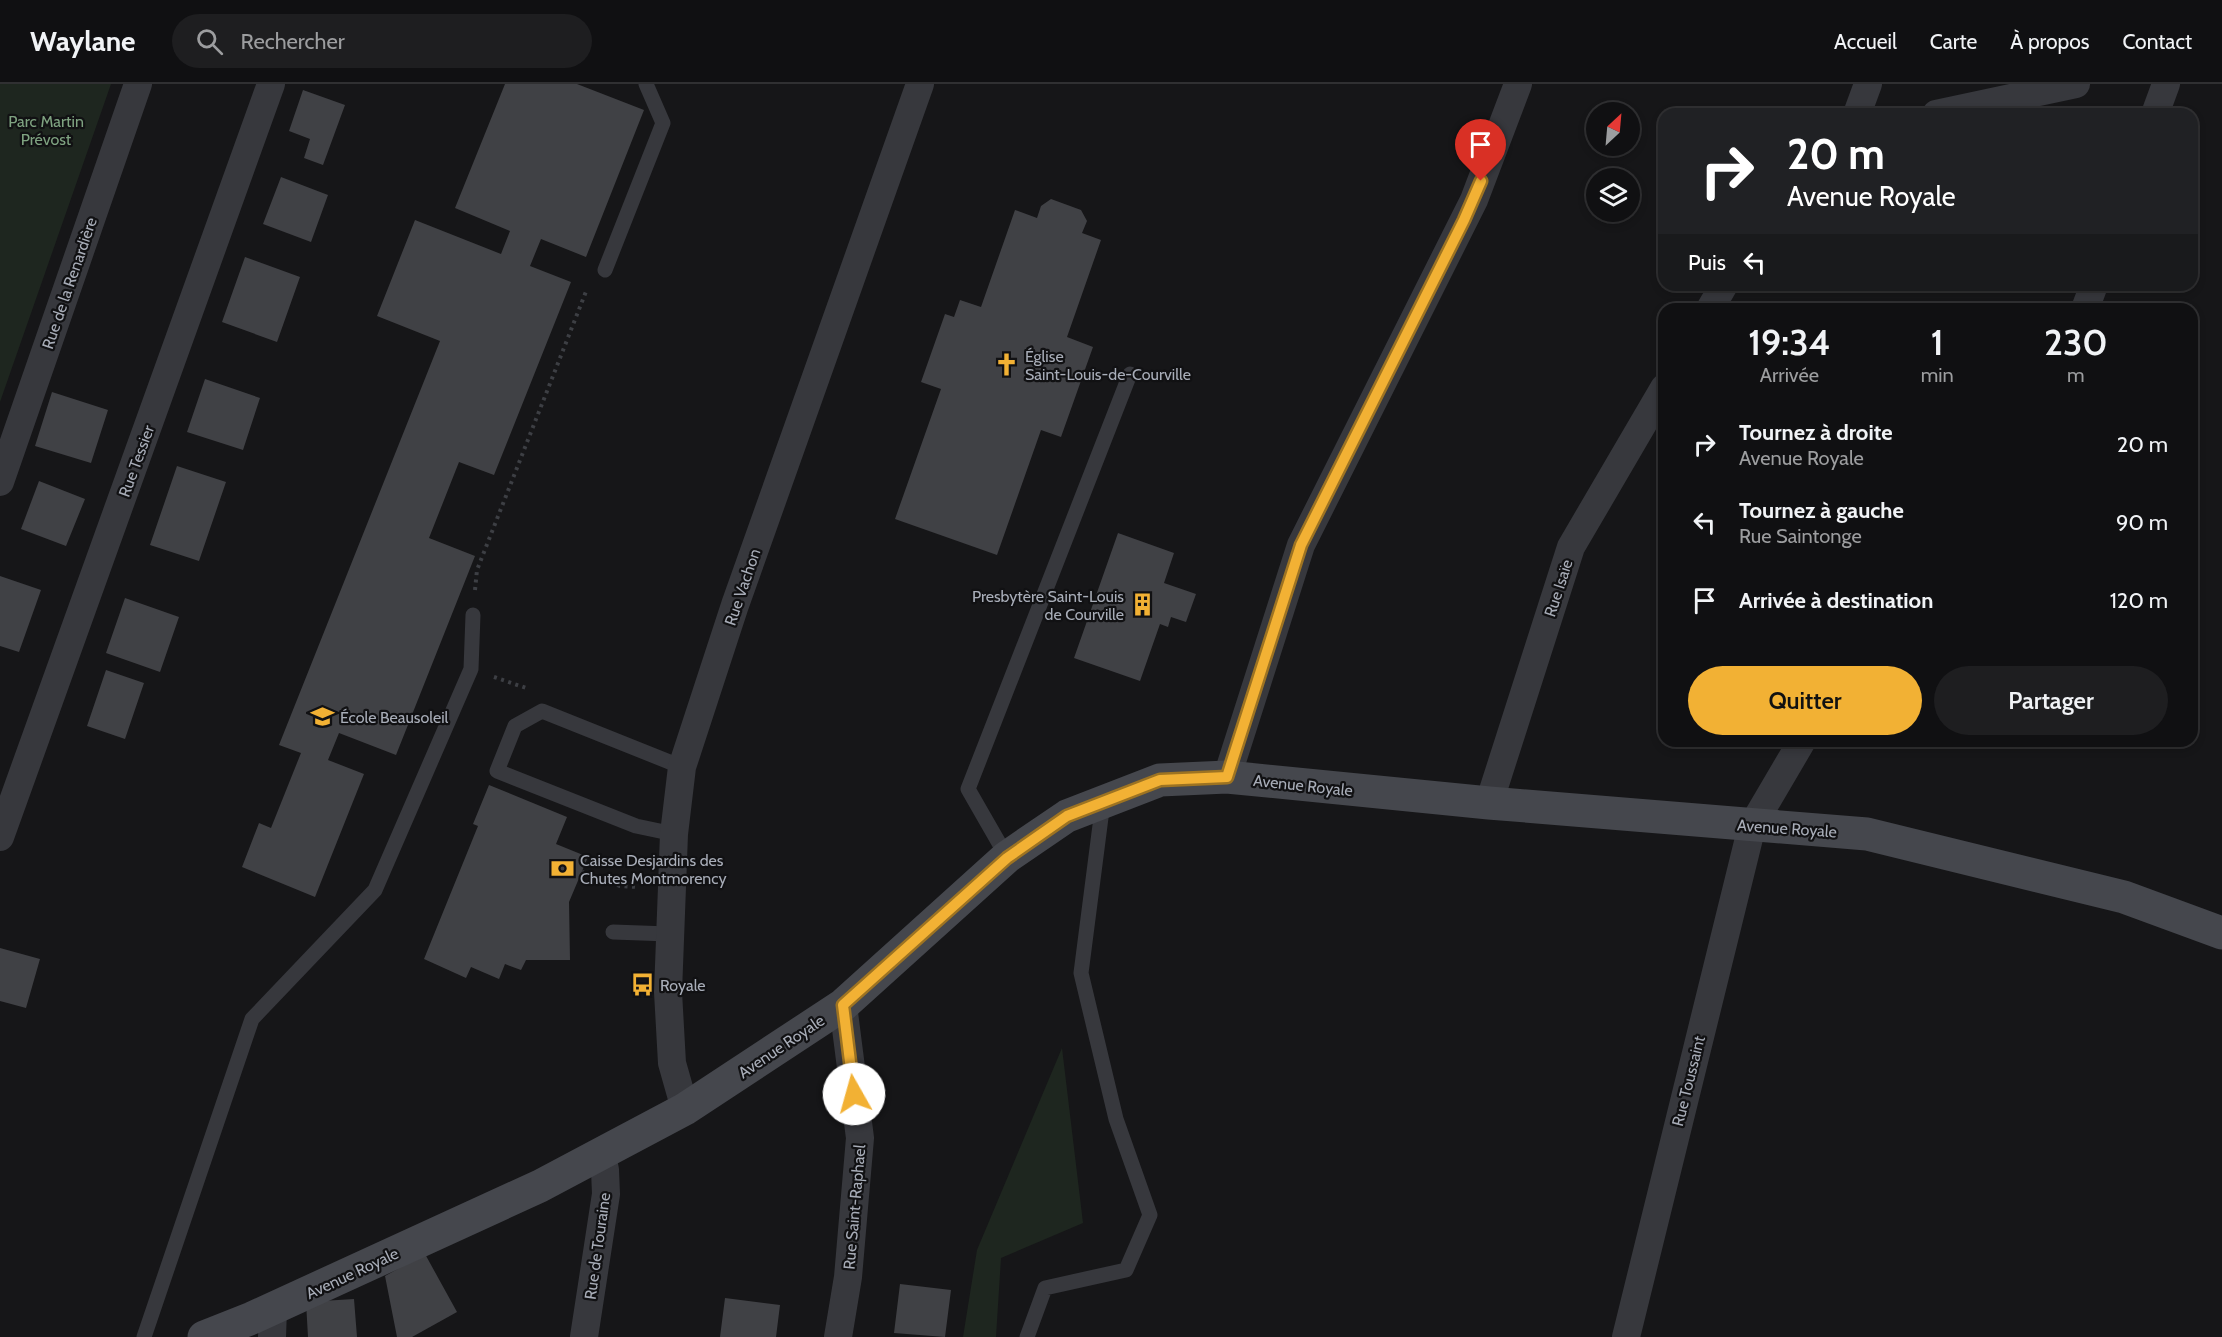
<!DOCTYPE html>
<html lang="fr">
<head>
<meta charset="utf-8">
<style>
  :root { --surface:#101012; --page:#1e1e20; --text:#f1f3f6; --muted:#9c9d9f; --line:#303032; --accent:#f2b134 }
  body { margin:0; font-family:Cabin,sans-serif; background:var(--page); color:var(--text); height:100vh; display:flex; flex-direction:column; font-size:22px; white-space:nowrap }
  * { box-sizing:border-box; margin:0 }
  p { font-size:20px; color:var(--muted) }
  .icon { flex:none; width:33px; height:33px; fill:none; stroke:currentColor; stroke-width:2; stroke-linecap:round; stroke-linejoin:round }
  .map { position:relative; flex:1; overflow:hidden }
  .side { position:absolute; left:1658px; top:219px; width:540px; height:444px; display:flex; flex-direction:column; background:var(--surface); border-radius:18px; box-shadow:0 3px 9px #0003,0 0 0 2px var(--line) }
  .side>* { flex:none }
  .top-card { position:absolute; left:1658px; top:24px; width:540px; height:183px; border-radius:18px; box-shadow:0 3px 9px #0003,0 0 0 2px var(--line); background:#202124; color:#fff; overflow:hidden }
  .needle { width:39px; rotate:26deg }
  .tools { position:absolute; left:1586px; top:18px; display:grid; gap:12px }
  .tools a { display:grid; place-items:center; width:54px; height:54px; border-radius:50%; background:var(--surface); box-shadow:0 3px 9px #0003,0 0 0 2px var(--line); font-size:30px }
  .pin { position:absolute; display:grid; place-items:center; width:51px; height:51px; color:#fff; margin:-62px -26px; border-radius:50% 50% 50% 0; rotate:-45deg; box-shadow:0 0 6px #0007 }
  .pin .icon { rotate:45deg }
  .me { position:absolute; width:66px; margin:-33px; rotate:353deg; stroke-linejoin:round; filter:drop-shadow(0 0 4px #0008) }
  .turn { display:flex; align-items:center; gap:21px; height:126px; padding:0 30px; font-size:27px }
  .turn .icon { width:78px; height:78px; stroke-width:2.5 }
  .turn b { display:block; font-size:42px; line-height:51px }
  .then { display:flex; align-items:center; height:57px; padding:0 30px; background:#0003; gap:12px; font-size:22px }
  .eta { display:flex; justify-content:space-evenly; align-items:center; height:102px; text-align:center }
  .eta b { font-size:36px; font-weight:600; line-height:42px }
  .button { display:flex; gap:12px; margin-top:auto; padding:12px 30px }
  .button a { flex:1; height:69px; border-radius:36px; background:var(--accent); color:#111; font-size:24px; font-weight:600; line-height:69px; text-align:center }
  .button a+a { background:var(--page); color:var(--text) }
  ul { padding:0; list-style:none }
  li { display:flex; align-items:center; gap:18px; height:78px; padding:0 30px }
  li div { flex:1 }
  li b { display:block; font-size:22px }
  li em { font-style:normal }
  header { display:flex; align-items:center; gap:36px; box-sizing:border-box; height:84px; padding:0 30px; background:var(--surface); border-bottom:2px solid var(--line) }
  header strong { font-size:28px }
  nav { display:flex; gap:33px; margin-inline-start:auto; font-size:21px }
  .search { width:420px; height:54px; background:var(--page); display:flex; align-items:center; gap:15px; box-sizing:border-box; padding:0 21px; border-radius:33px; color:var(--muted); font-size:22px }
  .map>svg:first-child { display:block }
  .green { fill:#1e261f }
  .building { fill:#404145 }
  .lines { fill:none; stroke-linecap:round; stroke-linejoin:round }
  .path { stroke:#3d3f44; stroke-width:4; stroke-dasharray:3 4.5; stroke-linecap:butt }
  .lane { stroke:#37383d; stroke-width:15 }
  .street { stroke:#37383d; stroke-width:28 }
  .secondary { stroke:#45474d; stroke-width:33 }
  .route-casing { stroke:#9d7322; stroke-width:15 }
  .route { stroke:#f2b134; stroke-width:10 }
  .labels { text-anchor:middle; stroke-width:4.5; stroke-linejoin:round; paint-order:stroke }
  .park-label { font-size:16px; fill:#7fa381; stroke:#111113 }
  .street-label { font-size:16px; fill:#a8adb8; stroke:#111113 }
  .poi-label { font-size:16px; fill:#a8adb8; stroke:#111113; text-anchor:start }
</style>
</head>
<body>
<header>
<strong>Waylane</strong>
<div class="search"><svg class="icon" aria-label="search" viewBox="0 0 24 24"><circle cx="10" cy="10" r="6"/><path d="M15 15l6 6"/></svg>Rechercher</div>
<nav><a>Accueil</a><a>Carte</a><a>À propos</a><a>Contact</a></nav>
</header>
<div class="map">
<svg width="2222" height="1253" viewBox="0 0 2222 1253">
  <rect width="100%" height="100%" fill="#161618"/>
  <path class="green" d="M0,0H111L0,318Z
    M1062,964L1083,1139L1001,1174L996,1253H963L977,1166Z"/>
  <path class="building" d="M505,0H577L644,26L586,173L541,155L530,182L571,198L494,391L459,378L429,454L475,472L396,671L339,649L328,676L364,690L315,813L242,783L259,739L271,744L301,669L279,661L440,257L377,232L415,136L501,170L510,147L455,124Z
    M303,6L345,21L323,81L304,74L310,55L289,47Z
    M281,93L328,111L311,158L263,140Z
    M1051,115L1081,126L1087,137L1082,149L1101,156L1067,253L1093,263L1061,353L1041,346L997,471L895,435L941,305L921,298L945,230L954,233L960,216L981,223L1015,126L1037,134L1041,122Z
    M245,173L300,193L277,258L222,238Z
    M205,295L260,314L243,366L187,348Z
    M52,308L108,326L91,379L35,362Z
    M177,382L226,398L199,477L150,461Z
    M39,397L85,415L66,462L21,445Z
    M1118,449L1174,469L1164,499L1196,510L1186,538L1171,533L1168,543L1160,540L1140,597L1074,574Z
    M0,492L41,506L19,568L0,562Z
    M125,514L179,533L160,588L106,569Z
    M106,586L144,599L125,655L87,642Z
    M489,701L567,733L556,760L588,773L569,818L570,876H526L521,886L505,880L499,895L471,883L466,894L424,875L478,742L473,740Z
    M0,864L40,875L26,924L0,917Z
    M425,1170L457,1228L412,1253H397L385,1192Z
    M900,1200L951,1206L945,1253L894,1249Z
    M725,1214L780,1221L776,1253H720Z
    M354,1215L357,1253H308L306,1218Z"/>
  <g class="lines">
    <path class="path" d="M475,506L477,486L587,205
      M494,593L529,605
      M582,788L620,802L639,803"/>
    <path class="lane" d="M605,186L663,39L646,0
      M674,750L636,742L497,687L515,642L542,627L682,683
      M1007,773L968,705L1130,290
      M613,848L669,850
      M144,1253L252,935L375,806L471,585L473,531
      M1027,1253L1045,1204L1126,1186L1150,1131L1116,1035L1081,889L1103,718"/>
    <path class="street" d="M1857,30L1868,0
      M1936,30L2076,0
      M2155,30L2166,0
      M1710,225L1724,201
      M2085,225L2094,201
      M0,398L138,0
      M1227,693L1301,461L1474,116L1518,0
      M1489,719L1571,463L1664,304
      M0,753L271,0
      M685,1025L672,979L668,908L674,750L682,683L735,521L920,0
      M272,1253L273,1225
      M584,1253L606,1110L605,1086L602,1071
      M838,1253L848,1193L860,1054L843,921
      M1626,1253L1752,742L1802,657"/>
    <path class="secondary" d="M204,1253L252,1234L540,1102L685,1025L843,921L1007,773L1067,732L1160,696L1227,693L1489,719L1867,750L2124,813L2222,849"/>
  </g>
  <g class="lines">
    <defs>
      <path id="route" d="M854,1010L843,921L1007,774L1067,732L1160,696L1227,693L1301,461L1464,136L1481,97"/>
    </defs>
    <use href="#route" class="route-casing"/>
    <use href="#route" class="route"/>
  </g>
  <defs>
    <symbol id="church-bare" viewBox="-9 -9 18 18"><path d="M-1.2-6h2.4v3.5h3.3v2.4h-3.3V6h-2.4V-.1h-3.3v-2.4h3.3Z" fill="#f2b134" stroke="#111113" stroke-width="2.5" paint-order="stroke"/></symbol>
    <symbol id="building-bare" viewBox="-9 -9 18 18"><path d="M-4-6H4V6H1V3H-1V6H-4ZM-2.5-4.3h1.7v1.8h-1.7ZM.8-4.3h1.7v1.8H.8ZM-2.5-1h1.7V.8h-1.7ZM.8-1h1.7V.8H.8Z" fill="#f2b134" stroke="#111113" stroke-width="2.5" paint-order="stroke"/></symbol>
    <symbol id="school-bare" viewBox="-9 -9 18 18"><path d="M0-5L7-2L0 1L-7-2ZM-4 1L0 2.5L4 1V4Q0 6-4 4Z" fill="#f2b134" stroke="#111113" stroke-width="2.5" paint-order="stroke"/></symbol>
    <symbol id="bank-bare" viewBox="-9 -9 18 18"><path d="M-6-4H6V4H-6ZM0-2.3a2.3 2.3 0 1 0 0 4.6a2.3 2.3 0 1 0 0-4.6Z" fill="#f2b134" stroke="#111113" stroke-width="2.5" paint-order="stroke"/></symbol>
    <symbol id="bus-bare" viewBox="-9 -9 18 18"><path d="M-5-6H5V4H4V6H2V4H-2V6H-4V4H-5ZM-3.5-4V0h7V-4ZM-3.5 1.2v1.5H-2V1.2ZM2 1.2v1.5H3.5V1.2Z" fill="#f2b134" stroke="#111113" stroke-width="2.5" paint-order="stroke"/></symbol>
  </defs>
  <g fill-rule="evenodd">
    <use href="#church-bare" x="990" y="264" width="33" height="33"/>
    <use href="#building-bare" x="1126" y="504" width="33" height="33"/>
    <use href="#school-bare" x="306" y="616" width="33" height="33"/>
    <use href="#bank-bare" x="546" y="768" width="33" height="33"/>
    <use href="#bus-bare" x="626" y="884" width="33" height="33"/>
  </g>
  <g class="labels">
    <g class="park-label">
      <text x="46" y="43">Parc Martin<tspan x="46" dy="18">Prévost</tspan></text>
    </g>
    <g class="street-label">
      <text transform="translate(69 199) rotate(-71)" y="6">Rue de la Renardière</text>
      <text transform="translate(136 377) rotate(-70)" y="6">Rue Tessier</text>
      <text transform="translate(742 503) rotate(-71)" y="6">Rue Vachon</text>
      <text transform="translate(1558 504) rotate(-72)" y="6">Rue Isaïe</text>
      <text transform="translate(1303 701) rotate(6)" y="6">Avenue Royale</text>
      <text transform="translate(1787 744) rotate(4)" y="6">Avenue Royale</text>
      <text transform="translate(781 962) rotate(-34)" y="6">Avenue Royale</text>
      <text transform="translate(1688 997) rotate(-76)" y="6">Rue Toussaint</text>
      <text transform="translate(854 1123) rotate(-85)" y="6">Rue Saint-Raphael</text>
      <text transform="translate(597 1162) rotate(-82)" y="6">Rue de Touraine</text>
      <text transform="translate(352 1189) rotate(-25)" y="6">Avenue Royale</text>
    </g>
    <g class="poi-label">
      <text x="1025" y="278">Église<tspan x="1025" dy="18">Saint-Louis-de-Courville</tspan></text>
      <text x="1124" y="518" text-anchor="end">Presbytère Saint-Louis<tspan x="1124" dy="18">de Courville</tspan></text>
      <text x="340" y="639">École Beausoleil</text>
      <text x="580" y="782">Caisse Desjardins des<tspan x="580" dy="18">Chutes Montmorency</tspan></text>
      <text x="660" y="907">Royale</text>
    </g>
  </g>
</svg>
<div class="tools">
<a><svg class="needle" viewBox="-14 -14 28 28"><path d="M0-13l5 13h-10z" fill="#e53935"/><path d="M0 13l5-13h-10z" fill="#9c9d9f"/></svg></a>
<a><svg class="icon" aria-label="layers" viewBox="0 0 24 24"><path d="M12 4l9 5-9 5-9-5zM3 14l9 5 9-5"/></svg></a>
</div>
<div class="pin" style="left:1481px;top:97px;background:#d93025"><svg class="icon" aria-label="arrive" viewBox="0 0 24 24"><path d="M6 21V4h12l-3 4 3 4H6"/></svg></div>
<svg class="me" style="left:854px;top:1010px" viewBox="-20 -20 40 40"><circle r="19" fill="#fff"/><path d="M0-13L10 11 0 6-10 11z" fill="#f2b134"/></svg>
<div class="top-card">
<div class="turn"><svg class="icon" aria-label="right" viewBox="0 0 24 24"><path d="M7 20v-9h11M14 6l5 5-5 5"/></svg><div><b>20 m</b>Avenue Royale</div></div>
<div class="then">Puis<svg class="icon" aria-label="left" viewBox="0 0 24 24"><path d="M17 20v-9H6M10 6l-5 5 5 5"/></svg></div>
</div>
<section class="side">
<div class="eta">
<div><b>19:34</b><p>Arrivée</p></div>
<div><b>1</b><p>min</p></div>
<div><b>230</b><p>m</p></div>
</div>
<ul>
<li><svg class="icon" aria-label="right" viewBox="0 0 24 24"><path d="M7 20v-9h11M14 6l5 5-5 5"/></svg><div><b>Tournez à droite</b><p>Avenue Royale</p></div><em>20 m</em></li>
<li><svg class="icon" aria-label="left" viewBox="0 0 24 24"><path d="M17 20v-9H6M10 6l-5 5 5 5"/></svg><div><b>Tournez à gauche</b><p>Rue Saintonge</p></div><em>90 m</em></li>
<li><svg class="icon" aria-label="arrive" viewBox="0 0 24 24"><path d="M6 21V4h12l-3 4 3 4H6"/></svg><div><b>Arrivée à destination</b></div><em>120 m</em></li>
</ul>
<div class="button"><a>Quitter</a><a>Partager</a></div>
</section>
</div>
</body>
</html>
